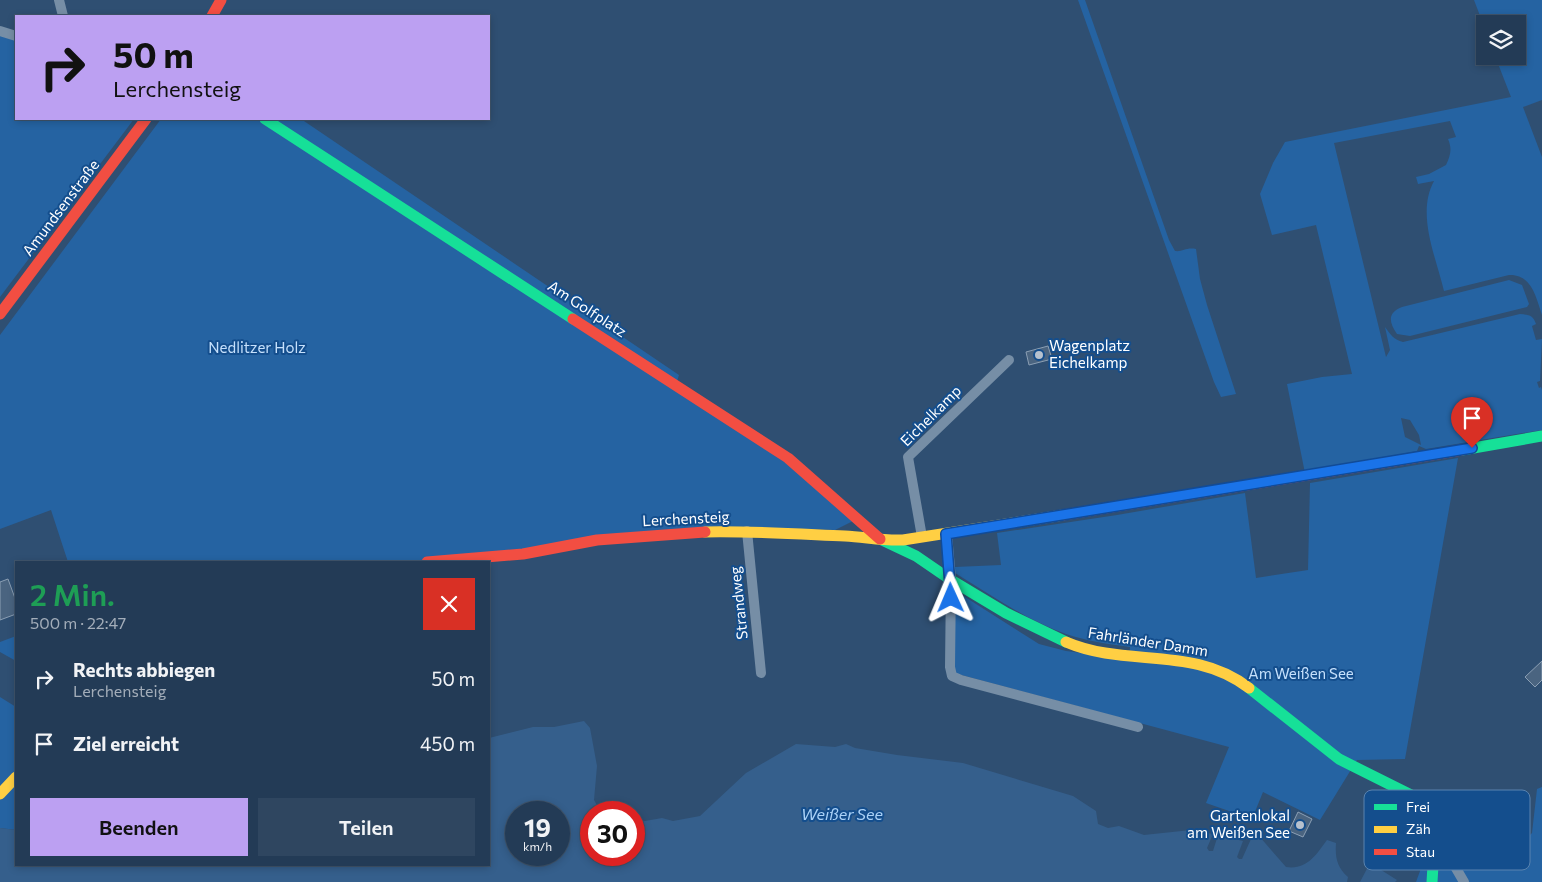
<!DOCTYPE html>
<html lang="de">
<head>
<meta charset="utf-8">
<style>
  :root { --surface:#233b56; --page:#2f4660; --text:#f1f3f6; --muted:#a3adb9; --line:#40556c; --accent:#bca0f2 }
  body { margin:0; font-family:Commissioner,sans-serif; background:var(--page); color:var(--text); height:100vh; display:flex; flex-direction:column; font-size:19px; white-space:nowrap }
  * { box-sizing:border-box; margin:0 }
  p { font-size:16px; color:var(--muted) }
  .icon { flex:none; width:28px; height:28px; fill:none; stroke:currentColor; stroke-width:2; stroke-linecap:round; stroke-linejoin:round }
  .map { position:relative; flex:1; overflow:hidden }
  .details { position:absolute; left:15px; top:561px; width:475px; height:305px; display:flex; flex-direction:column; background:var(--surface); border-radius:0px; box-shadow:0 2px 8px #0003,0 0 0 1px var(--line) }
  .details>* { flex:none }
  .banner { position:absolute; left:15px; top:15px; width:475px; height:105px; border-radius:0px; box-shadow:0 2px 8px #0003,0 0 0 1px var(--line); background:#bca0f2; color:#111; overflow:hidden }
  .buttons { position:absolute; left:1476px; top:15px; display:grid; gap:10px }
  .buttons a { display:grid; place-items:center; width:50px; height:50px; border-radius:0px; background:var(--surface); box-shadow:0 2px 8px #0003,0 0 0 1px var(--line); font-size:25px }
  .speed { position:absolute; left:505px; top:801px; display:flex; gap:10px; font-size:25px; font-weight:700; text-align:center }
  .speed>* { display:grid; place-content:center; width:65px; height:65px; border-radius:50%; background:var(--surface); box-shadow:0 2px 8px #0003,0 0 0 1px var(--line); line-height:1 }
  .speed small { font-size:12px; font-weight:400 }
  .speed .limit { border:8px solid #d22; background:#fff; color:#111 }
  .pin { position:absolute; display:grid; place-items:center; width:42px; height:42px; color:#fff; margin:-51px -21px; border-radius:50% 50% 50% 0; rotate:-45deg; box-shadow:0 0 5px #0007 }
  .pin .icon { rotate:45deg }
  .me { position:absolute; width:55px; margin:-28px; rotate:359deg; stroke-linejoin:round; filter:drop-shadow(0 0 4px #0008) }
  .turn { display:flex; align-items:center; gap:18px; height:105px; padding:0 15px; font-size:22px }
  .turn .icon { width:65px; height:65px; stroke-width:2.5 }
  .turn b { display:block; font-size:35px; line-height:42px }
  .round { display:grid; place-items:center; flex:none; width:52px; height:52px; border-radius:0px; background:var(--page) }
  .head { display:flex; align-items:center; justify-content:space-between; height:85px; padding:0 15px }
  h1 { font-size:30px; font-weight:600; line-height:38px; color:#1e9e55 }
  .action { display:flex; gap:10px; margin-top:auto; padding:10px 15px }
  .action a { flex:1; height:58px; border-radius:0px; background:var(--accent); color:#111; font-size:20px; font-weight:600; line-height:58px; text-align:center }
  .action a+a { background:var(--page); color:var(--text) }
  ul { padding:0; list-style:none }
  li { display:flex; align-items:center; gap:15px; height:65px; padding:0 15px }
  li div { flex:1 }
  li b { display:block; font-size:19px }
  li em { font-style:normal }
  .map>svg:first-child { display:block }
  .green { fill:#2563a2; fill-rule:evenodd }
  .water { fill:#355f8c; fill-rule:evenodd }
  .building { fill:#4a6480; stroke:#8b9fb4 }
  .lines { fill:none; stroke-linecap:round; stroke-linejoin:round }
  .street { stroke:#768ea6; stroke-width:10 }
  .fast { stroke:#16e098; stroke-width:11 }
  .slow { stroke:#ffcf43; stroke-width:11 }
  .jam { stroke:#f24e42; stroke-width:11 }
  .route-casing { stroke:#114b97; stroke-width:12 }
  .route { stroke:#1a73e8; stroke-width:9 }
  .poi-dot { fill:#b6c1ce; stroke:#144e8d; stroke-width:2 }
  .labels { text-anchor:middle; stroke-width:4; stroke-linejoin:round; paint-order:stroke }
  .street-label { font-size:15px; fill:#fff; stroke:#144e8d }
  .poi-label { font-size:15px; fill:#fff; stroke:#144e8d; text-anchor:start }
  .park-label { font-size:15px; fill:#c5e0fc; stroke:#144e8d }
  .water-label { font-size:16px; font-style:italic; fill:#aad1f7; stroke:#144e8d }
  .key { fill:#144e8d; stroke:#5a83af; stroke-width:1 }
  .key-label { font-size:14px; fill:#fff }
</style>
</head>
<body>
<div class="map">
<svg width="1542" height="882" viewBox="0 0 1542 882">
  <rect width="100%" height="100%" fill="#2f4f72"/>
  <path class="green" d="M1078,0H1085L1169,240L1175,251C1183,252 1186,247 1196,249L1200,279L1207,305L1236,394L1221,397L1214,382Z
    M1474,0H1542V100L1523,107L1542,157V315C1536,298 1532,274 1509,275L1444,291C1436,257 1416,214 1434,181L1418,184L1416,177L1429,174L1446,165C1451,155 1452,148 1448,139L1456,137L1450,121L1334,143L1386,357L1390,350L1385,327C1390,334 1394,340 1403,342L1520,314C1530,315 1533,315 1536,324L1532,326L1536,340L1542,339L1540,381L1537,382L1539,388L1541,387L1542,390V430L1426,449L1419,446L1417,451L1305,473L1287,384L1322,377L1352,374L1316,225L1272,235L1260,194L1273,163L1285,142L1511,97L1495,56H1518V24H1485V29ZM1401,418L1410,420L1419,435L1421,445L1405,437Z
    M0,35L16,40V119H134L0,297Z
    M161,119H301L679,375L675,388L775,453L853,521L835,530L748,527L460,559L392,562H68L51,510L0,529V335Z
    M1509,280L1522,285L1529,304L1527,307L1410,336L1397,334C1389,322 1387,313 1402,307Z
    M1458,458L1405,759L1357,760L1320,820L1263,792L1252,819L1206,803L1229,747L954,673V590L1039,644L1066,651L1129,659L1130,647C1108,644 1087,641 1066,634C1026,620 991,595 955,573V567L1001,565L997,533L1117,515L1245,493L1256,578L1308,570L1310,483Z
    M16,636V661L0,652V642Z
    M0,697L16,707V830L0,828Z
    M1542,787V882H1416L1431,841L1470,832L1502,863L1532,833L1537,789Z"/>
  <path class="water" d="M584,721L590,728L597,766L594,800L601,812H591V855H634V823L662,818L673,821L700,816L746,773L796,744L835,747L846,744L855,748L897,755L963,763L1073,796L1096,811L1098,824L1108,828L1119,826L1144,835L1191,830L1213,834L1207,848L1209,851H1213L1218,835L1243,841L1237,857L1239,859H1242L1251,839L1259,836L1286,867C1307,870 1316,855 1327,840L1336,843C1335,858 1337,867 1348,877L1347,882H0V828L16,830V865H489V738L533,727H554ZM516,812H559V855H516Z
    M1370,863L1397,880L1395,882H1360Z"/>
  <path class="building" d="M1048,346L1052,359L1029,365L1026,352Z
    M8,579L16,601V614L0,620V582Z
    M1542,661V680L1535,687L1525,677Z
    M1298,812L1312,819L1303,837L1289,831Z"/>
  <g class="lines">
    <path class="street" d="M59,0L63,16
      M0,31L16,36
      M747,531L761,673
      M947,534L951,580L950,667L952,676L961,680L1138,727
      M922,537L908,457L1009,360
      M1435,832L1464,882"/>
    <path class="fast" d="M265,119L573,319
      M1462,450L1542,436
      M880,539L916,556L951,580L1006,613L1066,642
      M1249,688L1339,759L1417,798L1428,809L1433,818L1435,832L1432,882"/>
    <path class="slow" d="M705,532C752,531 798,534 845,536C865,537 883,541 903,540L1063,515
      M1066,642C1126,668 1194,645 1249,688
      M0,794L16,777"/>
    <path class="jam" d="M212,16L221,0
      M0,314L146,119
      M573,319L788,458L880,539
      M1063,515L1462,450
      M427,562L523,554L597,540L705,532"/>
  </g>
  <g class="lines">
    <defs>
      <path id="route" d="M951,598L946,534L1472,448"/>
    </defs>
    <use href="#route" class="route-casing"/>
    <use href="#route" class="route"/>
  </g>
  <g class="poi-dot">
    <circle cx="1039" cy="355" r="5"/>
    <circle cx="1300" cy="825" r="5"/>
  </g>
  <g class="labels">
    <g class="street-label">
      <text transform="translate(61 208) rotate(-53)" y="5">Amundsenstraße</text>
      <text transform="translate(587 309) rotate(33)" y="5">Am Golfplatz</text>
      <text transform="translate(931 416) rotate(-45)" y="5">Eichelkamp</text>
      <text transform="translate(686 519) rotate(-3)" y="5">Lerchensteig</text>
      <text transform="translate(739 603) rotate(-96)" y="5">Strandweg</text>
      <text transform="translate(1148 642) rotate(9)" y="5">Fahrländer Damm</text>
    </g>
    <g class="poi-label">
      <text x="1049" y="351">Wagenplatz<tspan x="1049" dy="17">Eichelkamp</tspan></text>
      <text x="1290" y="821" text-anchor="end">Gartenlokal<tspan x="1290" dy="17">am Weißen See</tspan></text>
    </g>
    <g class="park-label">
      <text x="257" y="353">Nedlitzer Holz</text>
      <text x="1301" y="679">Am Weißen See</text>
    </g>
    <g class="water-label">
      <text x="842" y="820">Weißer See</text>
    </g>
  </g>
  <rect x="1364" y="790" width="166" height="80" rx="8" class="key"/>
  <rect x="1374" y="804" width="23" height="6" fill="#16e098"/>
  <rect x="1374" y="826" width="23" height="7" fill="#ffcf43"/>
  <rect x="1374" y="849" width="23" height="6" fill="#f24e42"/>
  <g class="key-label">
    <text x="1406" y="812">Frei</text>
    <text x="1406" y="834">Zäh</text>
    <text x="1406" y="857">Stau</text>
  </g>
</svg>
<div class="buttons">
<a><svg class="icon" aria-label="layers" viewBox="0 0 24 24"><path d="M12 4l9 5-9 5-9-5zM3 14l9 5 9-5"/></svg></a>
</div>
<div class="speed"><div>19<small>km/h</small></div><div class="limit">30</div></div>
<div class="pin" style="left:1472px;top:448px;background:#d93025"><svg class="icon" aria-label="arrive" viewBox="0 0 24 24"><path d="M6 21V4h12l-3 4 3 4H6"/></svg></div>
<svg class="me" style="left:951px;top:598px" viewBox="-20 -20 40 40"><path d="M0-17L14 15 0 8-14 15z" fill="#1a73e8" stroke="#fff" stroke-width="4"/></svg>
<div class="banner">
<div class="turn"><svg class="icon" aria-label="right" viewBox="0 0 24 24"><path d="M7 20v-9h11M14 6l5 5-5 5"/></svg><div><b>50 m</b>Lerchensteig</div></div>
</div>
<section class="details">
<div class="head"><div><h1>2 Min.</h1><p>500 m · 22:47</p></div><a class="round" style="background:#d93025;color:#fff"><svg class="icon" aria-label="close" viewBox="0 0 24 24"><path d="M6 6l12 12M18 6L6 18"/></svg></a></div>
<ul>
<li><svg class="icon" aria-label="right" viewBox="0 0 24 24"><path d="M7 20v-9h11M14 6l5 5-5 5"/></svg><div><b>Rechts abbiegen</b><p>Lerchensteig</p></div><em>50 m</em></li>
<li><svg class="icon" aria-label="arrive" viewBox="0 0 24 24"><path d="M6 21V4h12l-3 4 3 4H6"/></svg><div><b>Ziel erreicht</b></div><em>450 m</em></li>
</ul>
<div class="action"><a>Beenden</a><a>Teilen</a></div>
</section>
</div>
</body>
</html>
